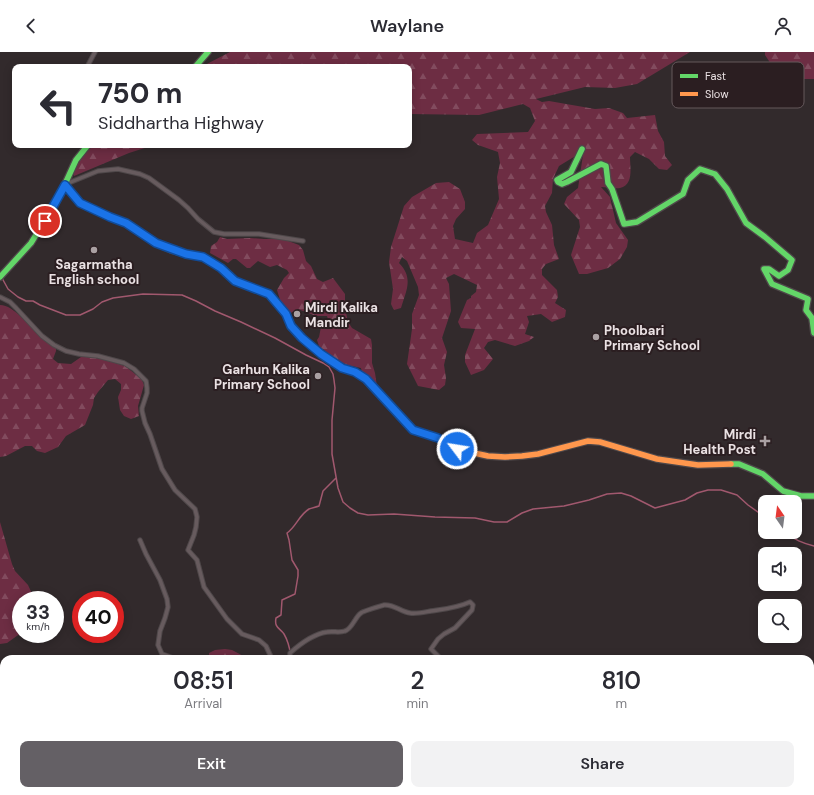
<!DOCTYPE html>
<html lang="en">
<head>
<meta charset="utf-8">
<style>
  :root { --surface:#fff; --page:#f2f2f3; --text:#2b2b33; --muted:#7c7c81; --accent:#646065 }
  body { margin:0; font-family:"DM Sans",sans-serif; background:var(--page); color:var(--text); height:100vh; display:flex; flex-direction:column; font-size:15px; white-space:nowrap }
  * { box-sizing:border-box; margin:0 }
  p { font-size:13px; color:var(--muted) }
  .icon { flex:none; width:22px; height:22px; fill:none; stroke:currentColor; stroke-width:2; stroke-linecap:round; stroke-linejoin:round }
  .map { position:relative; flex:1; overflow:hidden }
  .sheet { position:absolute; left:0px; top:603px; width:814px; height:140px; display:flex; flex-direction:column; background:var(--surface); border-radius:12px 12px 0 0; box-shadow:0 2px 10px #0003 }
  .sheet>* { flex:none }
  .hud { position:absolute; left:12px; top:12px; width:400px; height:84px; border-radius:8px; box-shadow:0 2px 10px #0003; background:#fff; color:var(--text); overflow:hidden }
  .needle { width:26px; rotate:346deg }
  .controls { position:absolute; left:758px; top:443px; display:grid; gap:8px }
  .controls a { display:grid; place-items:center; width:44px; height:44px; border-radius:8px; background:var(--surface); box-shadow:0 2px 10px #0003; font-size:20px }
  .speed { position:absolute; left:12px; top:539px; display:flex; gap:8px; font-size:20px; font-weight:700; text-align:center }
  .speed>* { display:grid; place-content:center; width:52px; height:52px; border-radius:50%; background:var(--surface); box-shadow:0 2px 10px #0003; line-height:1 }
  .speed small { font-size:10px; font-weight:400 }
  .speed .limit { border:6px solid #d22; background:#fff; color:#111 }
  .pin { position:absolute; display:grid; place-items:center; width:34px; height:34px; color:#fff; margin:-17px; border:2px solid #fff; border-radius:50%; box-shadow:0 1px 4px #0007 }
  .me { position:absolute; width:44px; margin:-22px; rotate:301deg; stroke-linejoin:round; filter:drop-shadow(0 0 3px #0008) }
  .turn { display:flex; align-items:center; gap:14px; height:84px; padding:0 20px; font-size:18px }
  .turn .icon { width:52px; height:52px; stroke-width:2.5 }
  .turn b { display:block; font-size:28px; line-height:34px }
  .eta { display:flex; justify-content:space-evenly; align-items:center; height:68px; text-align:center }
  .eta b { font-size:24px; font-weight:600; line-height:28px }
  .cta { display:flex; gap:8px; margin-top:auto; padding:8px 20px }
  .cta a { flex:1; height:46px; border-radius:8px; background:var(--accent); color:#fff; font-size:16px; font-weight:600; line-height:46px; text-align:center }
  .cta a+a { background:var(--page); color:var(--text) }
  header { display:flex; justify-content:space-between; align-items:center; height:52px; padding:0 20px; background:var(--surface); font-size:18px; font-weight:600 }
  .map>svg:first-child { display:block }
  .forest { fill:url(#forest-firs) }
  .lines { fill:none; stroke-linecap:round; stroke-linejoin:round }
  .stream { stroke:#a1586e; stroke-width:1.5 }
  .street-casing { stroke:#4f484a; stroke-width:5.5 }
  .fast-casing { stroke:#4f484a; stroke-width:8 }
  .slow-casing { stroke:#4f484a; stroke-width:8 }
  .street { stroke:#675b5e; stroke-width:3.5 }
  .fast { stroke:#63d668; stroke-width:5.5 }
  .slow { stroke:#ff974d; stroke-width:5.5 }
  .route-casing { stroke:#114b97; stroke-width:10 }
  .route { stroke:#1a73e8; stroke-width:7 }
  .poi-dot { fill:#aaa1a3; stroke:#2b1e21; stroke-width:1.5 }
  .labels { text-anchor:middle; stroke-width:4; stroke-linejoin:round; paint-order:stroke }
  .poi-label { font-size:13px; font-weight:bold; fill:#eae1e3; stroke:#2b1e21; text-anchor:start }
  .key { fill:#2b1e21; stroke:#64585b; stroke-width:1 }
  .key-label { font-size:11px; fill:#eae1e3 }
</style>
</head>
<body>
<header><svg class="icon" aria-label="back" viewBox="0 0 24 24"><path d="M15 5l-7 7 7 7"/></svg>Waylane<svg class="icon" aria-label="person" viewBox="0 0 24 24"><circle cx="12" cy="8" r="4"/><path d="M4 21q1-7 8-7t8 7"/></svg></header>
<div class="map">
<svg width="814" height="743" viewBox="0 0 814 743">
  <defs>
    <pattern id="forest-firs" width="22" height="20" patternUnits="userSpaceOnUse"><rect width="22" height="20" fill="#6d2d43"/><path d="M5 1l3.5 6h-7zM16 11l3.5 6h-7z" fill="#824b5e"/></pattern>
  </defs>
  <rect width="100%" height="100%" fill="#322a2c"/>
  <path class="forest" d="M230,0H690L637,32L615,36L585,35L536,47L542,50L549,49L595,57L609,56L623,61L627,66L655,63L658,79L664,90L665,104L672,113L667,118L659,117L649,107L635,100L630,105C630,115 634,133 620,136C614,137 607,135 601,135L610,145L616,171L628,188L627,195L620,207L608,216L587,222H579L571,203L580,175L579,168L564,152L567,145L578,136L583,103H577L559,114L553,127L552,141L545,154L546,160L552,173L554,193L559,207L546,212L542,217V223L557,238L558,245L555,251L566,258L565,265L552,270L541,262L527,264L529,270L525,282L534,285L529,289L515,294L495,288L488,290L484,296L493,307L484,318L471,323L465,310V303L475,277L461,276L458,270L467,248L471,246V244L476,240L477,233L454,222L446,226L449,232L451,259L442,286L447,300L444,313L446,326L445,333L439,338L418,334L407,312L412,277V262L419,243L418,235L407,209L402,205L399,211C414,226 406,239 401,256L394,258L391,252L393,237L389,210L391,195L404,154L412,145L436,131L449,130L460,137L465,150V157L456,167L453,174L455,187L473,191L477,181L488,173L499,147L497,125L500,111L498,100L478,93L472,88L477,82L528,80L535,69L530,56L523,52L479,63L409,62V15H201Z
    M765,0H814V27H799L773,15L765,3Z
    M94,93H154L129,101L74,124V117L81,105Z
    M220,185L227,187L250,186L264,187H283L299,193L303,198L306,209L311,214L317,227L323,230L333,226L345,242V256L348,270L352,276L371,287L372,293V311L375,321L377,334L362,321L361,316L347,313L338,309L319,294L317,288L319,285L321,275L328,267L327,264H316L298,257L289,262L281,251L277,238L284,226L289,221L287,218L277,213L270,215L258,209L250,216H247L236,207H233L228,211L210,201L211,194L217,190Z
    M0,253C14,253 30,275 40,284C45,289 50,292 56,296V299L53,307L58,311L71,312L81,305L92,304L125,314L139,325L142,328L144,333L138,354L139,364L131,367L124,364L120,358L118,345L121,338V332L115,327L108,328L98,340L94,346L93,353L85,373L66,384L58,395L45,401L37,399L32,394H25L6,404L0,405Z
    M0,470L12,512L15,519L28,533L35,548H21V581L7,591L0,592Z
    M225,597L232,598L249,607H209V601L215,598Z
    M256,739H412L410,743H249Z
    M446,739H731L729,743H446Z"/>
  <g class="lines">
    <path class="stream" d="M2,226L8,237L18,245L26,249H33L40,253L66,263H80L93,257L102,250L113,246L143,242L182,243L196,249L215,259L241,270L275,286L306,303L323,311L329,315L333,322L334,328L335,336L332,368V402L338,436L343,450L350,456L358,461L368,463L394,462L435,465L475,466L494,470H507L522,461L533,457L564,454L589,448L607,442L621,441L631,444L655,456L685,448L697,441L708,438H721L737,443L748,453L765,465
      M785,480C795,488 802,491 814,494
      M290,601C290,596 287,587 284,582C280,576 274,576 276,566L281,563L282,548L295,542L298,524V518L292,508L289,488L287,481C296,475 299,463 309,457C312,456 316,455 319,454L323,439L336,426
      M441,739L442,743"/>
    <defs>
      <path id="street" d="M87,15L95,0
        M66,132L98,119L118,117L140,122L149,126L179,148L188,156L198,167L214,180L224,182H259L303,189
        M0,245L10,250L16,256L42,284L54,293L66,299L79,302L98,304L124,311L134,317L146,329L147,336V341L142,356V359L145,371L150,382L162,417L175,438L195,457L197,465L196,475L194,483L188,498L197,508L204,535L227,567L242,582L259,588L266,594L272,607
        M140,488L146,502L160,528L167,547L168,555L165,566L160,579L158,593L162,602L176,607
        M290,607V601C300,592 313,582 327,580C333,579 340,581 345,579C352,577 355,565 361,561C363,559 381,554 384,553C394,552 401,560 410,561C417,562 425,560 431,559C445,557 457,556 470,550L473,553L472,558L455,576L444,582L438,587L431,597L441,607
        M526,607H532
        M0,717H4
        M160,743V739
        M681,743V739"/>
      <path id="fast" d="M195,15L208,0
        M582,97L571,120L557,128L558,130L562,132L567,130L601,112L606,114L608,131L612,137L624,172L637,170L683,142L688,128L700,117L715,122L727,137L746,171L765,185L792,208L788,218L779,224L769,217H764L772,232L808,247L806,258L812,266L814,281
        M65,133L80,151L110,165L126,171L156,191L171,198L186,202L203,205L221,216L235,229L269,242L286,262L291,274L302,286L321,302L342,316L355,320L366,327L413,378L438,386L457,397L465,399
        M0,225L31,191L49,162L65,132L76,108L88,93
        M731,412H739L763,422L783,439L801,444H814"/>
      <path id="slow" d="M465,399L488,404L505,405L522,404L538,402L588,389L600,390L657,407L698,413L731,412"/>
    </defs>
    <use href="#street" class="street-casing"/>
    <use href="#fast" class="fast-casing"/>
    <use href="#slow" class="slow-casing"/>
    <use href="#street" class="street"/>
    <use href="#fast" class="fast"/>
    <use href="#slow" class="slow"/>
  </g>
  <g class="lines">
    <defs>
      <path id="route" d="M45,169L65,133L80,151L110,165L126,171L156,191L164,194L186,202L203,205L221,216L235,229L269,242L286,262L291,274L302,286L321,302L342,316L355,320L366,327L413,378L438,386L457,397"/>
    </defs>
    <use href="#route" class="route-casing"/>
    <use href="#route" class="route"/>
  </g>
  <g class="poi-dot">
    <circle cx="94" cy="198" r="4"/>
    <circle cx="297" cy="262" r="4"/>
    <circle cx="596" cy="285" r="4"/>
    <circle cx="318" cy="324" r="4"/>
    <path d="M763 383h4v4h4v4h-4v4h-4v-4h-4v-4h4z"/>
  </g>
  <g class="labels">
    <g class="poi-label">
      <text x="94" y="217" text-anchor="middle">Sagarmatha<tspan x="94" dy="15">English school</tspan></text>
      <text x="305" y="260">Mirdi Kalika<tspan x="305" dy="15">Mandir</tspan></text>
      <text x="604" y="283">Phoolbari<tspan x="604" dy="15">Primary School</tspan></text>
      <text x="310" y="322" text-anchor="end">Garhun Kalika<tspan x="310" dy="15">Primary School</tspan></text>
      <text x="756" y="387" text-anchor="end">Mirdi<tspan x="756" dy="15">Health Post</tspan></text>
    </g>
  </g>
  <rect x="672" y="10" width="132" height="46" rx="6" class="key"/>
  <rect x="680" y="22" width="18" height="4" fill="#63d668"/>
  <rect x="680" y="40" width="18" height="4" fill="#ff974d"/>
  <g class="key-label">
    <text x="705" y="28">Fast</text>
    <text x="705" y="46">Slow</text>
  </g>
</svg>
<div class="controls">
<a><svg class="needle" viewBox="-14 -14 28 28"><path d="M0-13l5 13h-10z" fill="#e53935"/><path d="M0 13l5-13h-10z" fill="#7c7c81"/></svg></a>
<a><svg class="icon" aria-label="sound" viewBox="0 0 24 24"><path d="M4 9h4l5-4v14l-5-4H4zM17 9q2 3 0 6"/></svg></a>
<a><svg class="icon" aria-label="search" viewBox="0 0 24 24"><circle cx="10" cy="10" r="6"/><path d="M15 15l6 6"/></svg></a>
</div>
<div class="speed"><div>33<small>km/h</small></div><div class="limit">40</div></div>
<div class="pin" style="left:45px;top:169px;background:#d93025"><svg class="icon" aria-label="arrive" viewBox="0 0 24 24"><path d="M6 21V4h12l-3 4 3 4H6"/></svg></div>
<svg class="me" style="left:457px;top:397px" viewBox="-20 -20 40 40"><circle r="17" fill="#1a73e8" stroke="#fff" stroke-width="3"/><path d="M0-11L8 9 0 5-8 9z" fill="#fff"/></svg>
<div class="hud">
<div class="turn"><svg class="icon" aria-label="left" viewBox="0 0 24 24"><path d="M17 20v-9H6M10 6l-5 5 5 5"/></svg><div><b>750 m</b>Siddhartha Highway</div></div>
</div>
<section class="sheet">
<div class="eta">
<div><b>08:51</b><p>Arrival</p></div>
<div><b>2</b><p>min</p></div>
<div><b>810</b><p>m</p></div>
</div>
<div class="cta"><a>Exit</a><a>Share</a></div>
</section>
</div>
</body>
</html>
